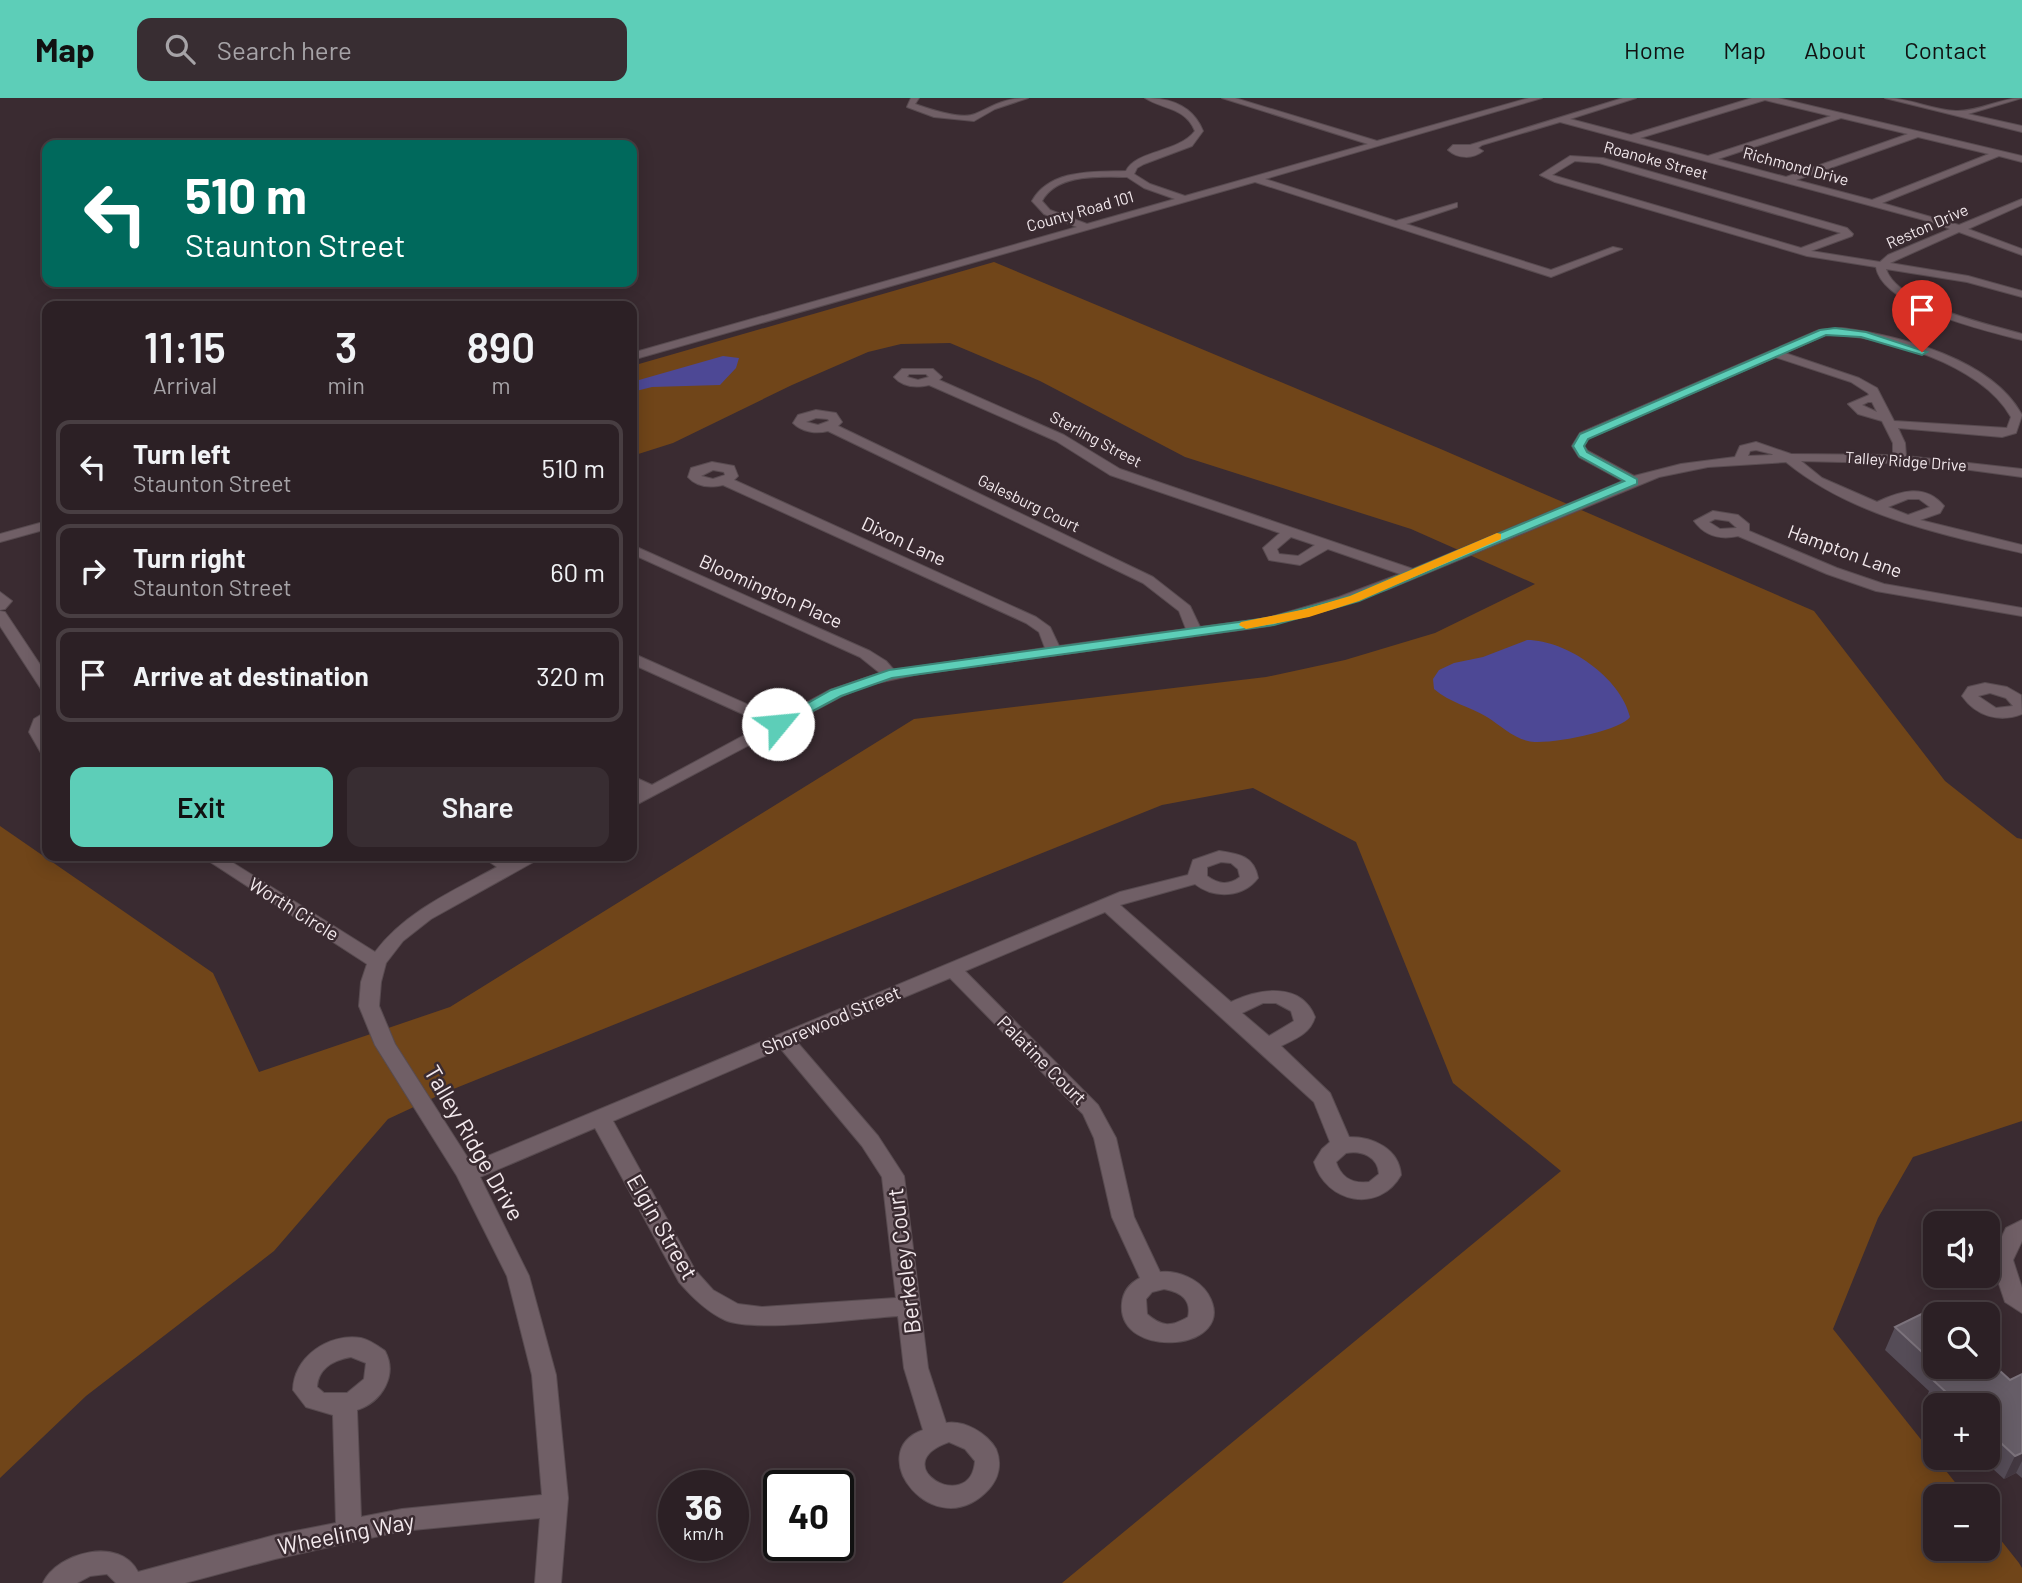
<!DOCTYPE html>
<html lang="en">
<head>
<meta charset="utf-8">
<style>
  :root { --surface:#2c2025; --page:#382d32; --text:#f1f3f6; --muted:#a6a3a7; --line:#483e42; --accent:#5dceb8 }
  body { margin:0; font-family:Barlow,sans-serif; background:var(--page); color:var(--text); height:100vh; display:flex; flex-direction:column; font-size:26px; white-space:nowrap }
  * { box-sizing:border-box; margin:0 }
  p { font-size:23px; color:var(--muted) }
  .icon { flex:none; width:38px; height:38px; fill:none; stroke:currentColor; stroke-width:2; stroke-linecap:round; stroke-linejoin:round }
  .map { position:relative; flex:1; overflow:hidden }
  .panel { position:absolute; left:42px; top:203px; width:595px; height:560px; display:flex; flex-direction:column; background:var(--surface); border-radius:14px; box-shadow:0 4px 18px #0003,0 0 0 2px var(--line) }
  .panel>* { flex:none }
  .banner { position:absolute; left:42px; top:42px; width:595px; height:147px; border-radius:14px; box-shadow:0 4px 18px #0003,0 0 0 2px var(--line); background:#00695c; color:#fff; overflow:hidden }
  .tools { position:absolute; left:1923px; top:1113px; display:grid; gap:14px }
  .tools a { display:grid; place-items:center; width:77px; height:77px; border-radius:14px; background:var(--surface); box-shadow:0 4px 18px #0003,0 0 0 2px var(--line); font-size:35px }
  .speed { position:absolute; left:658px; top:1372px; display:flex; gap:14px; font-size:35px; font-weight:700; text-align:center }
  .speed>* { display:grid; place-content:center; width:91px; height:91px; border-radius:50%; background:var(--surface); box-shadow:0 4px 18px #0003,0 0 0 2px var(--line); line-height:1 }
  .speed small { font-size:18px; font-weight:400 }
  .speed .limit { border:4px solid #111; border-radius:10px; background:#fff; color:#111 }
  .pin { position:absolute; display:grid; place-items:center; width:60px; height:60px; color:#fff; margin:-72px -30px; border-radius:50% 50% 50% 0; rotate:-45deg; box-shadow:0 0 7px #0007 }
  .pin .icon { rotate:45deg }
  .me { position:absolute; width:77px; margin:-38px; rotate:62deg; stroke-linejoin:round; filter:drop-shadow(0 0 5px #0008) }
  .turn { display:flex; align-items:center; gap:24px; height:147px; padding:0 28px; font-size:32px }
  .turn .icon { width:91px; height:91px; stroke-width:2.5 }
  .turn b { display:block; font-size:49px; line-height:60px }
  .eta { display:flex; justify-content:space-evenly; align-items:center; height:119px; text-align:center }
  .eta b { font-size:42px; font-weight:600; line-height:49px }
  .action { display:flex; gap:14px; margin-top:auto; padding:14px 28px }
  .action a { flex:1; height:80px; border-radius:14px; background:var(--accent); color:#111; font-size:28px; font-weight:600; line-height:80px; text-align:center }
  .action a+a { background:var(--page); color:var(--text) }
  ul { padding:0; list-style:none }
  li { display:flex; align-items:center; gap:21px; height:94px; margin:0 14px 10px; padding:0 14px; border:4px solid var(--line); border-radius:14px }
  li div { flex:1 }
  li b { display:block; font-size:26px }
  li em { font-style:normal }
  header { display:flex; align-items:center; gap:42px; box-sizing:border-box; height:98px; padding:0 35px; background:var(--accent); color:#111 }
  header strong { font-size:33px }
  nav { display:flex; gap:38px; margin-inline-start:auto; font-size:24px }
  .search { width:490px; height:63px; background:var(--page); display:flex; align-items:center; gap:18px; box-sizing:border-box; padding:0 24px; border-radius:14px; color:var(--muted); font-size:26px }
  .map>svg:first-child { display:block }
  .green { fill:#704519 }
  .water { fill:#4d4895 }
  .lines { fill:none; stroke-linecap:round; stroke-linejoin:round }
  .minor-casing { stroke:#584b50; stroke-width:2 }
  .minor { fill:#705f66; fill-rule:evenodd }
  .wall { fill:#554c57 }
  .shaded-wall { fill:#433841 }
  .building { fill:#665d67; stroke:#7c737c; stroke-width:2 }
  .route { fill:#5dceb8; stroke:#3c8678; stroke-width:2 }
  .slow { fill:#f59e0b }
  .labels { text-anchor:middle; stroke-width:5; stroke-linejoin:round; paint-order:stroke }
  .far-street-label { font-size:16px; fill:#f3e9ed; stroke:#3a2b31 }
  .street-label { font-size:19px; fill:#f3e9ed; stroke:#3a2b31 }
  .near-street-label { font-size:23px; fill:#f3e9ed; stroke:#3a2b31 }
</style>
</head>
<body>
<header>
<strong>Map</strong>
<div class="search"><svg class="icon" aria-label="search" viewBox="0 0 24 24"><circle cx="10" cy="10" r="6"/><path d="M15 15l6 6"/></svg>Search here</div>
<nav><a>Home</a><a>Map</a><a>About</a><a>Contact</a></nav>
</header>
<div class="map">
<svg width="2022" height="1485" viewBox="0 0 2022 1485">
  <rect width="100%" height="100%" fill="#3a2b31"/>
  <path class="green" d="M994,164L1443,352L1814,513L1945,683L2017,740L2022,741V1023L1913,1059L1878,1120L1833,1231L1966,1398H1936V1451H1988V1426L2019,1465L2022,1470V1485H1062L1561,1073L1453,985L1356,744L1253,690L1162,707L446,994L388,1021L274,1153L86,1298L0,1380V728L213,875L259,974L450,909L914,621L1266,579L1345,562L1435,535L1535,486L1411,431L1185,359L1040,283L950,245L901,246L868,254L792,287L673,345L632,358V268Z"/>
  <path class="water" d="M723,258L739,260L736,270L720,287L652,289L632,294V284Z
    M1527,542C1567,542 1621,580 1630,619C1621,633 1545,648 1528,643C1513,640 1500,627 1487,619C1469,608 1450,605 1434,591L1433,581L1439,572L1454,565L1483,559Z"/>
  <g class="lines">
    <defs>
      <path id="minor" d="M911,0H919L915,6C929,11 961,22 975,16C995,7 1005,0 1028,0L995,11L974,23L934,19L907,9Z
        M1145,0C1171,0 1193,8 1203,33L1192,48L1144,66L1137,70L1134,76L1150,86L1185,98L1368,46L1222,0H1235L1377,43L1529,0H1542L1265,81L1396,123L1457,105V109L1406,126L1551,172L1613,149L1622,151L1551,179L1255,84L632,262V255L1077,129L1044,116L1032,103C1050,71 1093,74 1126,73C1136,52 1178,55 1195,33C1185,9 1164,12 1145,0ZM1127,79L1144,90L1175,101L1087,126L1050,112L1042,103C1057,75 1100,79 1127,79Z
        M1623,0H1636L1570,21L1631,37L1752,0H1778L2022,58V64L1999,58L1882,105L1959,127L2022,101V107L1968,131L2022,151V157L1959,134L1890,165L1968,178L2022,193V199L1967,184L1886,171C1898,207 1988,226 2022,236V242C1987,233 1882,209 1876,169L1807,158L1555,84L1540,77L1570,58L1603,60L1847,130L1853,136L1852,138L1811,153L1880,164L1888,157L1950,131L1935,125L1560,24L1482,47L1478,50L1483,53C1473,61 1458,61 1448,52L1453,47H1470ZM1765,2L1831,18L1708,58L1640,40ZM1841,20L1908,36L1786,79L1718,61ZM1918,39L1989,56L1872,102L1796,82ZM1575,63L1599,65L1841,135L1801,150L1552,77Z
        M1885,0C1910,0 1932,12 1956,13C1978,14 2000,0 2022,0L1968,16L2022,28V34Z
        M1842,230C1901,238 1992,261 2022,317L2016,335L2002,339L1898,330L1905,345L1906,358L2022,371V379L1926,366L1801,363L1822,380L1877,404C1900,393 1925,385 1944,408L1940,415L1920,422L2022,447V455C1940,436 1852,418 1786,364L1708,369L1659,379L1386,492L1269,528L919,576L868,587L842,598L632,709V697L639,693L632,689V678L652,687L765,626L632,566V555L778,620L830,592L880,575L860,559L632,456V447L870,553L886,563L894,572L1045,550L1039,534L1026,525L723,387C710,390 697,389 688,379L691,370L712,364L734,368L738,378L734,382L1036,519L1050,529L1059,548L1186,531L1179,513L1143,485L828,333C816,336 802,334 793,325L798,317L816,312L836,315L842,324L838,328L1153,479L1190,508L1200,529L1268,520L1339,499L1400,476L1328,451L1300,467L1269,462L1263,450L1280,435L1110,377L1056,343L929,287C916,290 903,289 894,279L902,271H933L942,279L939,282L1064,337L1120,371L1413,471L1623,383L1579,359L1572,348L1580,335L1819,232ZM1825,237C1882,236 1982,266 2011,319L2007,330L1894,323L1877,290L1859,280L1785,255ZM1775,259L1851,284L1868,295L1869,297L1848,306L1858,316L1882,323L1893,345V357L1791,356L1756,344L1740,348L1735,359L1681,366L1634,378L1588,353L1584,348L1589,340ZM909,276H926L929,279L918,282L907,279ZM1868,304H1872L1877,314L1862,307ZM816,320L828,321L829,323L818,327L806,324ZM1756,352L1772,356L1773,357L1748,358L1750,353ZM713,372L724,374L725,377L713,381L701,378ZM1908,401H1919L1930,409L1908,417L1888,409ZM1291,439L1315,447L1298,458L1279,456L1277,451Z
        M1713,413L1738,417L1749,426V433L1837,470L1884,486L2022,510V518L1876,493L1827,476L1738,438C1720,442 1705,438 1694,423ZM1715,421L1729,423L1737,430L1720,431L1709,424Z
        M47,423V431L0,444V436Z
        M0,494L12,503L5,511L0,512Z
        M0,513L5,514L47,577V593L41,591L0,528Z
        M1985,585L2007,589L2021,597L2022,616C1999,625 1976,618 1962,598L1968,589ZM1990,595L2006,600L2013,608L1996,610L1978,598Z
        M47,613V657L41,655L29,634L34,621Z
        M1219,753C1239,756 1254,758 1258,780C1243,800 1214,801 1195,786L1120,807L1231,904C1258,891 1301,883 1315,919C1310,936 1295,941 1281,948L1330,995L1349,1039C1374,1039 1399,1051 1401,1077C1379,1116 1326,1105 1314,1064L1322,1051L1330,1044L1314,1004L1105,814L965,873L1098,1007L1116,1040L1134,1119L1160,1174C1177,1172 1199,1181 1208,1196C1242,1253 1116,1264 1122,1205C1123,1194 1130,1185 1140,1180L1112,1119L1094,1040L1083,1016L950,880L797,944L878,1038L904,1078L928,1270L946,1325C964,1322 987,1335 996,1351C1002,1365 999,1380 989,1391C935,1450 861,1354 923,1332L904,1270L898,1218C861,1220 754,1235 725,1222C706,1213 692,1199 679,1184L595,1030L480,1079L529,1178L556,1277L568,1400L561,1485H535L540,1420L402,1433L275,1461L185,1485H116L107,1476L90,1478L77,1485H43C57,1454 121,1438 138,1474L275,1437L336,1425L333,1317L306,1309L293,1292C294,1259 328,1235 361,1240C370,1242 378,1248 385,1253C398,1277 382,1304 357,1312L361,1419L402,1411L542,1397L532,1277L507,1178L457,1078L375,947L359,908L361,884L367,866L201,758H222L375,854C406,813 453,793 497,769L481,758H503L511,762L518,758H540L537,762L431,821L403,843L386,865L381,884L379,908L395,946L471,1065L1120,794L1188,777L1193,762ZM1221,764L1231,765L1238,771L1240,779C1228,788 1218,786 1207,778V769ZM1276,905L1291,913L1294,923L1269,938L1242,915L1263,905ZM781,951L862,1048L882,1079L896,1200L762,1209L738,1206L713,1192L695,1172L613,1023ZM1346,1055C1362,1052 1378,1059 1379,1076L1369,1084C1353,1086 1341,1080 1336,1064ZM1164,1191C1181,1194 1192,1202 1188,1219C1171,1229 1162,1229 1147,1216L1146,1201L1152,1194ZM351,1259L366,1265L364,1281L347,1295H324L317,1289C318,1270 334,1262 351,1259ZM949,1344L965,1351L975,1363C971,1418 883,1367 949,1344Z
        M2022,1122V1143L2013,1162L2022,1190V1215L2005,1204L1991,1162L2006,1130Z"/>
    </defs>
    <use href="#minor" class="minor-casing"/>
    <use href="#minor" class="minor"/>
  </g>
  <path class="wall" d="M1936,1216V1269H1988L2010,1282L2022,1276V1380L2016,1375L2004,1381L1981,1360H1988V1307H1936V1317L1924,1306L1929,1293L1885,1252L1895,1229Z"/>
  <path class="shaded-wall" d="M2022,1355V1363L2016,1375L2004,1381L2015,1358Z"/>
  <path class="building" d="M1942,1206L1954,1216H1936V1267L1895,1229Z
    M1988,1262L2010,1282L2022,1276V1355L2015,1358L1988,1333V1307H1960L1934,1283L1946,1277L1938,1269H1988Z"/>
  <path class="route" d="M1835,230L1866,234L1927,254L1922,257L1861,239L1826,237L1588,341L1584,348L1587,354L1637,381V386L1359,503L1274,527L892,580L841,598L783,629H773L771,626L831,592L889,572L1268,520L1350,498L1624,383L1579,358L1573,348L1580,336L1820,232Z"/>
  <path class="slow" d="M1497,435L1501,436V441L1359,503L1309,519L1246,531L1239,527L1241,524L1306,511L1350,498Z"/>
  <g class="labels">
    <g class="far-street-label">
      <text transform="translate(1656 62) rotate(15)" y="6">Roanoke Street</text>
      <text transform="translate(1796 68) rotate(15)" y="6">Richmond Drive</text>
      <text transform="translate(1080 113) rotate(-16)" y="6">County Road 101</text>
      <text transform="translate(1927 128) rotate(-24)" y="6">Reston Drive</text>
      <text transform="translate(1096 341) rotate(28)" y="6">Sterling Street</text>
      <text transform="translate(1906 363) rotate(4)" y="6">Talley Ridge Drive</text>
      <text transform="translate(1029 405) rotate(26)" y="6">Galesburg Court</text>
    </g>
    <g class="street-label">
      <text transform="translate(904 443) rotate(25)" y="7">Dixon Lane</text>
      <text transform="translate(1845 453) rotate(20)" y="7">Hampton Lane</text>
      <text transform="translate(771 493) rotate(24)" y="7">Bloomington Place</text>
      <text transform="translate(294 811) rotate(32)" y="7">Worth Circle</text>
      <text transform="translate(831 922) rotate(-23)" y="7">Shorewood Street</text>
      <text transform="translate(1042 962) rotate(45)" y="7">Palatine Court</text>
    </g>
    <g class="near-street-label">
      <text transform="translate(474 1045) rotate(60)" y="8">Talley Ridge Drive</text>
      <text transform="translate(662 1129) rotate(60)" y="8">Elgin Street</text>
      <text transform="translate(904 1163) rotate(-97)" y="8">Berkeley Court</text>
      <text transform="translate(346 1436) rotate(-11)" y="8">Wheeling Way</text>
    </g>
  </g>
</svg>
<div class="tools">
<a><svg class="icon" aria-label="sound" viewBox="0 0 24 24"><path d="M4 9h4l5-4v14l-5-4H4zM17 9q2 3 0 6"/></svg></a>
<a><svg class="icon" aria-label="search" viewBox="0 0 24 24"><circle cx="10" cy="10" r="6"/><path d="M15 15l6 6"/></svg></a>
<a>+</a>
<a>−</a>
</div>
<div class="speed"><div>36<small>km/h</small></div><div class="limit">40</div></div>
<div class="pin" style="left:1922px;top:254px;background:#d93025"><svg class="icon" aria-label="arrive" viewBox="0 0 24 24"><path d="M6 21V4h12l-3 4 3 4H6"/></svg></div>
<svg class="me" style="left:778px;top:626px" viewBox="-20 -20 40 40"><circle r="19" fill="#fff"/><path d="M0-13L10 11 0 6-10 11z" fill="#5dceb8"/></svg>
<div class="banner">
<div class="turn"><svg class="icon" aria-label="left" viewBox="0 0 24 24"><path d="M17 20v-9H6M10 6l-5 5 5 5"/></svg><div><b>510 m</b>Staunton Street</div></div>
</div>
<section class="panel">
<div class="eta">
<div><b>11:15</b><p>Arrival</p></div>
<div><b>3</b><p>min</p></div>
<div><b>890</b><p>m</p></div>
</div>
<ul>
<li><svg class="icon" aria-label="left" viewBox="0 0 24 24"><path d="M17 20v-9H6M10 6l-5 5 5 5"/></svg><div><b>Turn left</b><p>Staunton Street</p></div><em>510 m</em></li>
<li><svg class="icon" aria-label="right" viewBox="0 0 24 24"><path d="M7 20v-9h11M14 6l5 5-5 5"/></svg><div><b>Turn right</b><p>Staunton Street</p></div><em>60 m</em></li>
<li><svg class="icon" aria-label="arrive" viewBox="0 0 24 24"><path d="M6 21V4h12l-3 4 3 4H6"/></svg><div><b>Arrive at destination</b></div><em>320 m</em></li>
</ul>
<div class="action"><a>Exit</a><a>Share</a></div>
</section>
</div>
</body>
</html>
